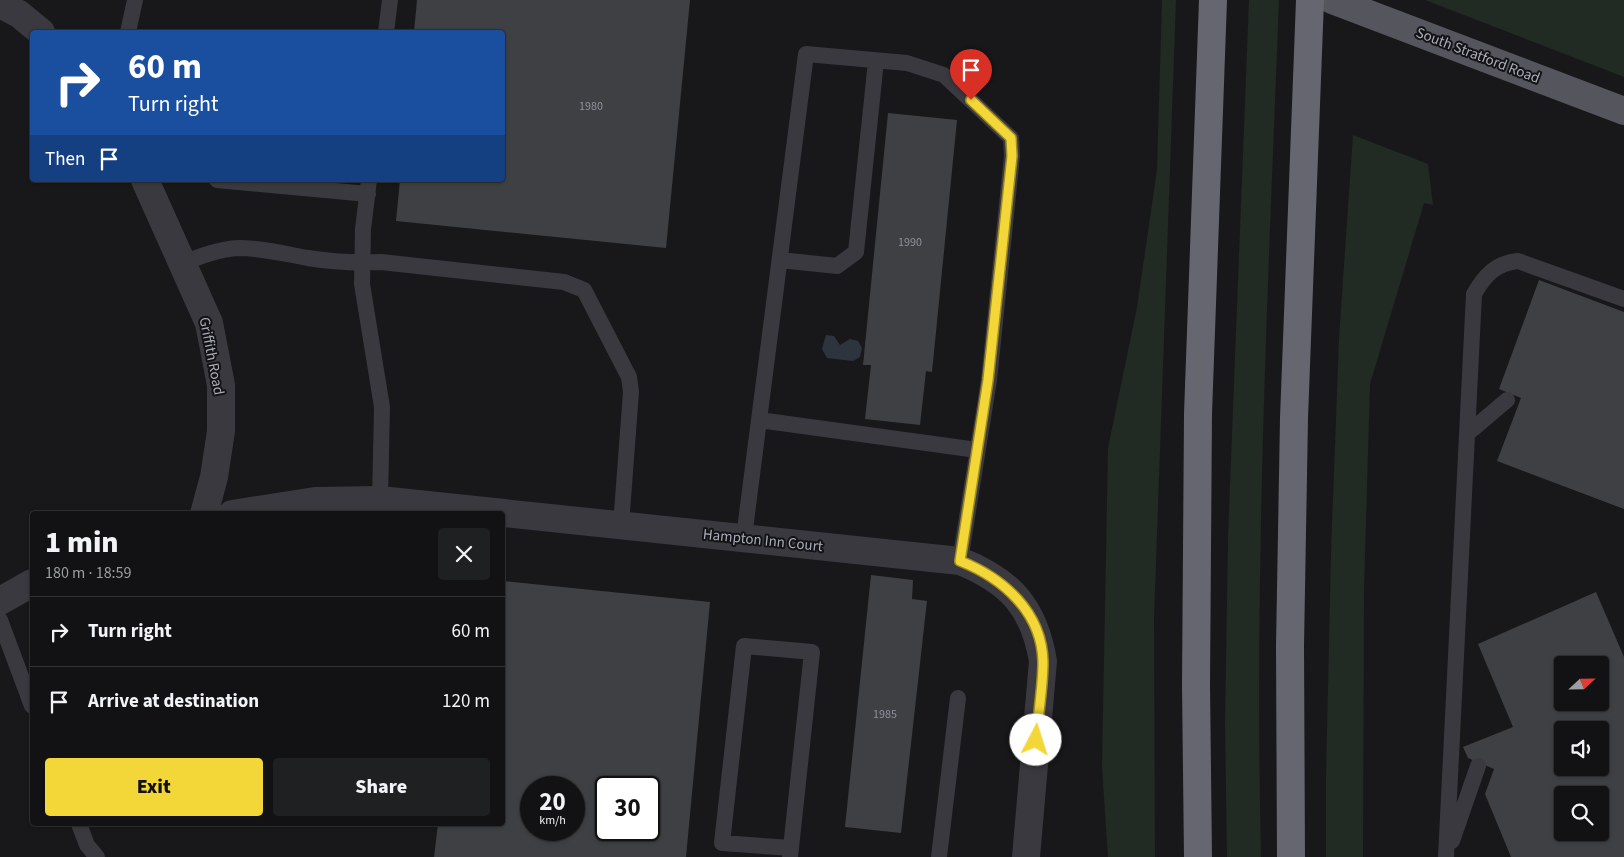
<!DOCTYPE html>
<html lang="en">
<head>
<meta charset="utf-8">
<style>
  :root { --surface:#121214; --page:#1f2022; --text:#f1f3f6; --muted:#9c9ea0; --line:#313234; --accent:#f3d637 }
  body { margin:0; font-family:"Source Sans 3",sans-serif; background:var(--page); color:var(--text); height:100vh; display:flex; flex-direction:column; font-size:19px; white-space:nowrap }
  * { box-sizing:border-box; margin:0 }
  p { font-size:16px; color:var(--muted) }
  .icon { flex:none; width:28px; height:28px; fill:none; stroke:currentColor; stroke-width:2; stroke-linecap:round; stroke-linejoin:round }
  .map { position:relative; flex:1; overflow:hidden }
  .side { position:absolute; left:30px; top:511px; width:475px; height:315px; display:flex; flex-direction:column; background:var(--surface); border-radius:5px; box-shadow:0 1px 4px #0004,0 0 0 1px var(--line) }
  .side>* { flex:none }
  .hud { position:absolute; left:30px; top:30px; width:475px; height:152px; border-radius:5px; box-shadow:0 1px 4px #0004,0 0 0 1px var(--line); background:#1a4fa0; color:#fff; overflow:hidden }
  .needle { width:32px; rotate:68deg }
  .fabs { position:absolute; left:1554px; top:656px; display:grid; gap:10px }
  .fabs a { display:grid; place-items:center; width:55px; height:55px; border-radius:5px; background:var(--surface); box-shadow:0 1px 4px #0004,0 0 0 1px var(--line); font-size:25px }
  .speed { position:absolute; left:520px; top:776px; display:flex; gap:10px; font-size:25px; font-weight:700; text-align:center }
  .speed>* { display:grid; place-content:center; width:65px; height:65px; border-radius:50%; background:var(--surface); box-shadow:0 1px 4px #0004,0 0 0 1px var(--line); line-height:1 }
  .speed small { font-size:12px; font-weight:400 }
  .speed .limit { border:2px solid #111; border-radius:8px; background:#fff; color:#111 }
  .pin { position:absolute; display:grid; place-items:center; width:42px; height:42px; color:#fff; margin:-51px -21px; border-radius:50% 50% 50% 0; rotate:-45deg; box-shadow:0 0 5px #0007 }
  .pin .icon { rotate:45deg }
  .me { position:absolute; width:55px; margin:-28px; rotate:5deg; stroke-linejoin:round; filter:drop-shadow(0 0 4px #0008) }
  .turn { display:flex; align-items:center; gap:18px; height:105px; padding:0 15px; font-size:22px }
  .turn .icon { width:65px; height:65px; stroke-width:2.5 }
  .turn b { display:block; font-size:35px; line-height:42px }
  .then { display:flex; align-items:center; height:48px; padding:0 15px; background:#0003; gap:10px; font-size:19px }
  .round { display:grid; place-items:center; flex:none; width:52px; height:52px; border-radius:5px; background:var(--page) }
  .summary { display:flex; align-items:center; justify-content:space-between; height:85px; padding:0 15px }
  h1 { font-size:30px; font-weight:800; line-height:38px }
  .action { display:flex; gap:10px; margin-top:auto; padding:10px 15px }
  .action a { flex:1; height:58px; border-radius:5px; background:var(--accent); color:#111; font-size:20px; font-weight:800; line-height:58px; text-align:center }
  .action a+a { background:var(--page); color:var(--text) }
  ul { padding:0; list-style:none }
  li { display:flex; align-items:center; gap:15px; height:70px; padding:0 15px; border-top:1px solid var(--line) }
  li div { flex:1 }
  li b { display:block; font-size:19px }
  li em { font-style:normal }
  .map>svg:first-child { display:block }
  .green { fill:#222a24 }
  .water { fill:#2e343e }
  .building { fill:#3f4044; fill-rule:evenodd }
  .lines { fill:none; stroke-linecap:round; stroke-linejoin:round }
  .service { stroke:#39393f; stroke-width:16 }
  .minor { stroke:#39393f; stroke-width:28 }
  .primary { stroke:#55555e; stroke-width:28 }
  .motorway { stroke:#656670; stroke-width:28 }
  .route-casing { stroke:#9e8b24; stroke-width:12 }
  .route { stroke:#f3d637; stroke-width:9 }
  .labels { text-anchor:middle; stroke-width:4; stroke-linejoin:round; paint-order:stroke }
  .number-label { font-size:12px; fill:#8f919c }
  .street-label { font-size:15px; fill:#aaacba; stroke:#131315 }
</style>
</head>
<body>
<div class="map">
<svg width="1624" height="857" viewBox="0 0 1624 857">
  <rect width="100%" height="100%" fill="#18181a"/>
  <path class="green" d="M1162,0H1176L1154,619L1155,857H1108L1102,767L1108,448L1137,307L1157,170Z
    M1249,0H1279C1268,285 1254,571 1261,857H1227L1225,725L1228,537Z
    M1425,0H1624V77Z
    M1353,135L1428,164L1433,205L1424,203L1370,384L1364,590L1363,857H1326V778L1331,553L1339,338Z"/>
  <path class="water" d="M826,335L834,336L840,345L850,339L858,341L862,348L860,357L853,361L827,358L822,349Z"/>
  <path class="building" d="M417,0H690L666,248L396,221L400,180H502V32H414Z
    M888,113L957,120L932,372L926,371L920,425L865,419L871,365H863Z
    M1539,280L1624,312V509L1497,461L1521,398L1499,389Z
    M871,575L913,580L912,599L927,601L901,833L845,827Z
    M502,581L710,602L686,857H434L438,824H502ZM531,788H574V830H531ZM606,788H649V830H606Z
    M1596,592L1624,657V857H1511L1485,794L1494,769L1468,758L1463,747L1513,727L1478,644ZM1562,665H1600V702H1562ZM1562,730H1600V768H1562ZM1562,795H1600V832H1562Z"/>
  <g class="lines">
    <path class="service" d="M128,32L135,0
      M386,32L390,0
      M217,180L368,194
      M369,180L363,229L362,284L382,407L380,500
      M780,260L837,266L856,252L876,61
      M183,263C201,256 219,249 239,248C262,248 285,254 308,258C332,262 357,263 381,262L564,282L584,290L629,377L631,392L621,525
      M759,420L977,450
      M1467,434L1507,400
      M744,537L806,54L907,63L944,75L1011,138L1012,156L989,380L960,561
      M0,620L32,706
      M79,824L87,845L97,857
      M1452,841L1478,766
      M790,857L812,652L744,646L722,843L791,848
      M939,857L958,698
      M1446,857L1474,294C1485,275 1496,263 1518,261L1624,299"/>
    <path class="minor" d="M0,4L19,14L41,32
      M145,180L209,323L221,385V431L214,477L204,514
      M232,514L315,501L380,500L960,561C1010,581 1034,607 1043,661L1026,857
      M0,601L32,583"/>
    <path class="primary" d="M1332,0L1624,111"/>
    <path class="motorway" d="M1198,857L1196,685L1198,414L1213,0
      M1291,857L1290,646L1294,418L1310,0"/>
  </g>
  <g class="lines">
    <defs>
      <path id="route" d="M971,100L1011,138L1012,156L988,380L960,561C1003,578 1042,612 1043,662C1043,688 1038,714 1036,740"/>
    </defs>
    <use href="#route" class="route-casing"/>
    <use href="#route" class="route"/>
  </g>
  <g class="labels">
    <g class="number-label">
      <text x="591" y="110">1980</text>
      <text x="910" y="246">1990</text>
      <text x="885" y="718">1985</text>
    </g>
    <g class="street-label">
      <text transform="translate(1478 55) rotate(21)" y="5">South Stratford Road</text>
      <text transform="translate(212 356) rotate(79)" y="5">Griffith Road</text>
      <text transform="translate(763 540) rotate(6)" y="5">Hampton Inn Court</text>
    </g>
  </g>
</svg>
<div class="fabs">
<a><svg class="needle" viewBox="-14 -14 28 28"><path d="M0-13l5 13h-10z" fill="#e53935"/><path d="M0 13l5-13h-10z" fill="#9c9ea0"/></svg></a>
<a><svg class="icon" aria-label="sound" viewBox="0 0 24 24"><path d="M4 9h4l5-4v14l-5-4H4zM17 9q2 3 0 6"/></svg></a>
<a><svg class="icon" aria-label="search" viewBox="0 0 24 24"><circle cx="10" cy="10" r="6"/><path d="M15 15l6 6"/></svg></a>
</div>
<div class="speed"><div>20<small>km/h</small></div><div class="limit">30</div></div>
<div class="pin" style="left:971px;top:100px;background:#d93025"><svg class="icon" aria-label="arrive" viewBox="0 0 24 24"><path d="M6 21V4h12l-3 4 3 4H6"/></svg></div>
<svg class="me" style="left:1036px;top:740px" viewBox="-20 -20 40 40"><circle r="19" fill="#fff"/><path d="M0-13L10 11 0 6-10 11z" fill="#f3d637"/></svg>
<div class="hud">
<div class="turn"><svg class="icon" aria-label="right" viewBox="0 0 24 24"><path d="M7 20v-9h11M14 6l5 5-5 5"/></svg><div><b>60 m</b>Turn right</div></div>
<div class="then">Then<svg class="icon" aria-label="arrive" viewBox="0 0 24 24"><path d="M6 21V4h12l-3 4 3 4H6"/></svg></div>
</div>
<section class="side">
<div class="summary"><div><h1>1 min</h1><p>180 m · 18:59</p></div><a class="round"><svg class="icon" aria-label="close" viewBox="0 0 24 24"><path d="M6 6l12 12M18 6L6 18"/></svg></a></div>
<ul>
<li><svg class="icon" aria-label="right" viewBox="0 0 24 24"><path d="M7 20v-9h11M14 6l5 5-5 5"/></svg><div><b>Turn right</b></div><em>60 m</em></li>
<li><svg class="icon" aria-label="arrive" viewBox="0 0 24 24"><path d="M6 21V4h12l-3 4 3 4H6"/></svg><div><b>Arrive at destination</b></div><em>120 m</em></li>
</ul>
<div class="action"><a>Exit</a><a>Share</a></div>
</section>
</div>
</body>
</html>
